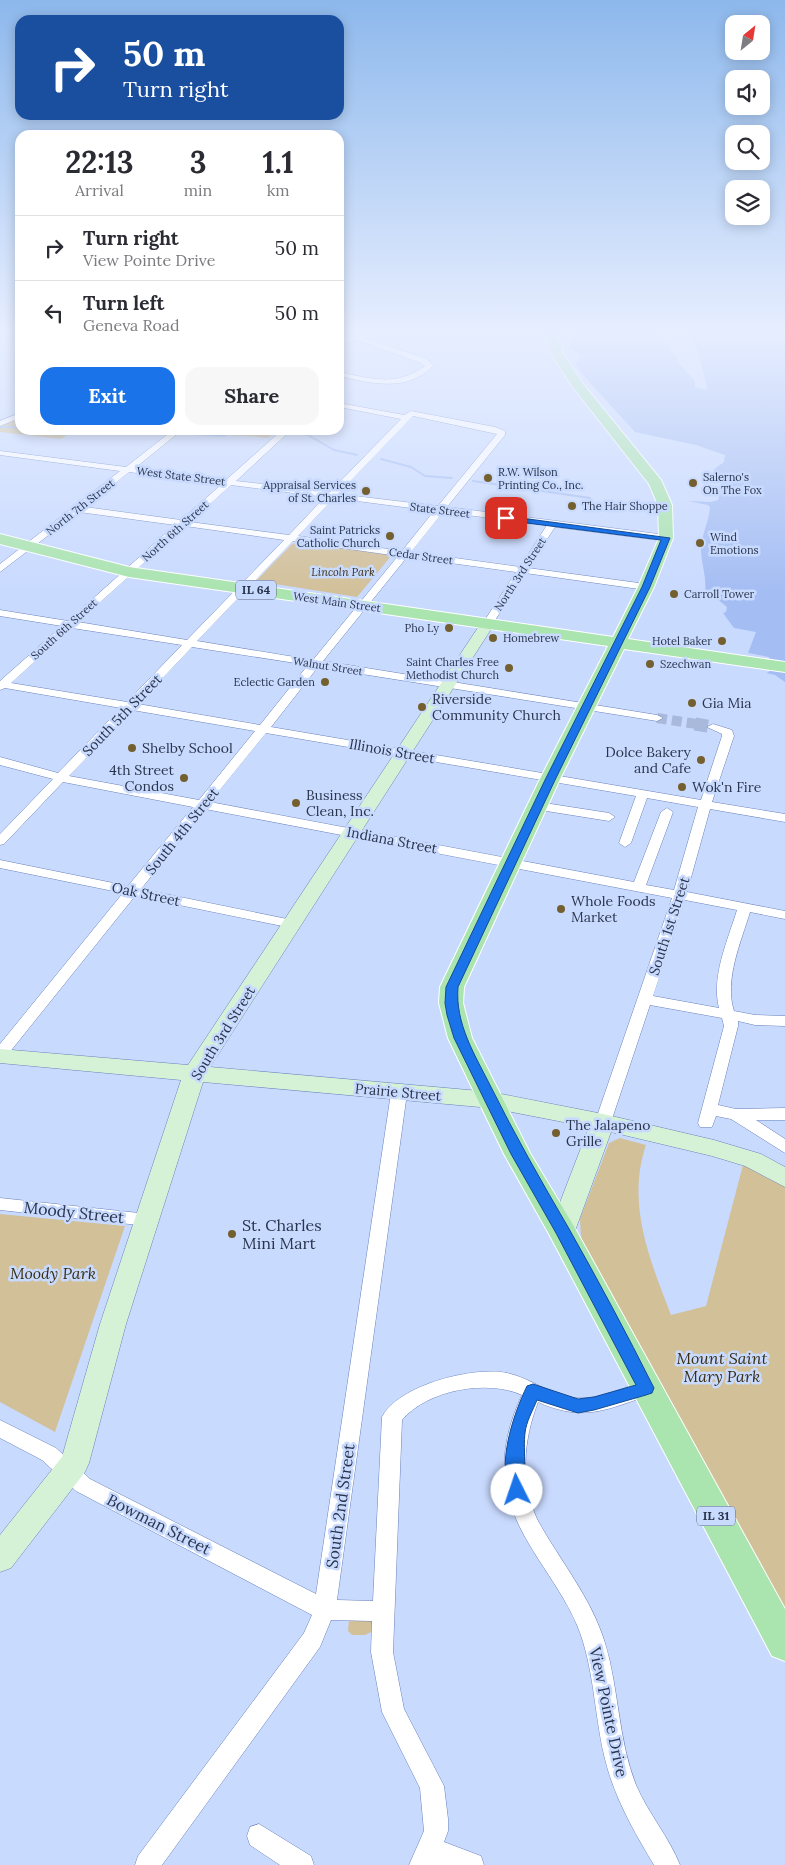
<!DOCTYPE html>
<html lang="en">
<head>
<meta charset="utf-8">
<style>
  :root { --surface:#fff; --page:#f7f7f7; --text:#2b2b33; --muted:#7c7c81; --line:#e1e1e2; --accent:#1a73e8 }
  body { margin:0; font-family:Lora,serif; background:var(--page); color:var(--text); height:100vh; display:flex; flex-direction:column; font-size:19px; white-space:nowrap }
  * { box-sizing:border-box; margin:0 }
  p { font-size:16px; color:var(--muted) }
  .icon { flex:none; width:28px; height:28px; fill:none; stroke:currentColor; stroke-width:2; stroke-linecap:round; stroke-linejoin:round }
  .map { position:relative; flex:1; overflow:hidden }
  .details { position:absolute; left:15px; top:130px; width:329px; height:305px; display:flex; flex-direction:column; background:var(--surface); border-radius:15px; box-shadow:0 2px 12px #0003 }
  .details>* { flex:none }
  .guide { position:absolute; left:15px; top:15px; width:329px; height:105px; border-radius:15px; box-shadow:0 2px 12px #0003; background:#1a4fa0; color:#fff; overflow:hidden }
  .needle { width:32px; rotate:30deg }
  .controls { position:absolute; left:725px; top:15px; display:grid; gap:10px }
  .controls a { display:grid; place-items:center; width:45px; height:45px; border-radius:10px; background:var(--surface); box-shadow:0 2px 12px #0003; font-size:25px }
  .pin { position:absolute; display:grid; place-items:center; width:42px; height:42px; color:#fff; margin:-21px; border-radius:10px; box-shadow:0 2px 8px #0006 }
  .me { position:absolute; width:55px; margin:-28px; rotate:356deg; stroke-linejoin:round; filter:drop-shadow(0 0 4px #0008) }
  .turn { display:flex; align-items:center; gap:18px; height:105px; padding:0 25px; font-size:22px }
  .turn .icon { width:65px; height:65px; stroke-width:2.5 }
  .turn b { display:block; font-size:35px; line-height:42px }
  .eta { display:flex; justify-content:space-evenly; align-items:center; height:85px; text-align:center }
  .eta b { font-size:30px; font-weight:800; line-height:35px }
  .cta { display:flex; gap:10px; margin-top:auto; padding:10px 25px }
  .cta a { flex:1; height:58px; border-radius:15px; background:var(--accent); color:#fff; font-size:20px; font-weight:800; line-height:58px; text-align:center }
  .cta a+a { background:var(--page); color:var(--text) }
  ul { padding:0; list-style:none }
  li { display:flex; align-items:center; gap:15px; height:65px; padding:0 25px; border-top:1px solid var(--line) }
  li div { flex:1 }
  li b { display:block; font-size:19px }
  li em { font-style:normal }
  .map>svg:first-child { display:block }
  .green { fill:#d2c099 }
  .water { fill:#a4bdf3 }
  .lines { fill:none; stroke-linecap:round; stroke-linejoin:round }
  .stream { stroke:#a4bdf3; stroke-width:2 }
  .street-tunnel-far1 { stroke:#a9b9db; stroke-width:10; stroke-dasharray:10 5; stroke-linecap:butt }
  .street-tunnel { stroke:#a9b9db; stroke-width:13; stroke-dasharray:13 6; stroke-linecap:butt }
  .street-casing { stroke:#6a83bb; stroke-width:1 }
  .secondary-casing { stroke:#6a83bb; stroke-width:1 }
  .primary-casing { stroke:#fff; stroke-width:2 }
  .street { fill:#fff; fill-rule:evenodd }
  .secondary { fill:#d5f2d7; fill-rule:evenodd }
  .primary { fill:#aae4af; fill-rule:evenodd }
  .route { fill:#1a73e8; stroke:#114b97 }
  .poi-dot { fill:#745f2e; stroke:#c9daff; stroke-width:2 }
  .labels { text-anchor:middle; stroke-width:5; stroke-linejoin:round; paint-order:stroke }
  .far-poi-label { font-size:11px; fill:#2a354d; stroke:#c9daff; text-anchor:start }
  .far-street-label { font-size:11px; fill:#2a354d; stroke:#c9daff }
  .far-park-label { font-size:11px; font-style:italic; fill:#3a2e13; stroke:#c9daff }
  .shield { fill:#c9daff; stroke:#5a6682; stroke-width:1 }
  .shield-label { font-size:12px; font-weight:bold; fill:#2a354d }
  .poi-label { font-size:14px; fill:#2a354d; stroke:#c9daff; text-anchor:start }
  .street-label { font-size:14px; fill:#2a354d; stroke:#c9daff }
  .near-street-label { font-size:16px; fill:#2a354d; stroke:#c9daff }
  .near-poi-label { font-size:16px; fill:#2a354d; stroke:#c9daff; text-anchor:start }
  .near-park-label { font-size:16px; font-style:italic; fill:#3a2e13; stroke:#c9daff }
</style>
</head>
<body>
<div class="map">
<svg width="785" height="1865" viewBox="0 0 785 1865">
  <rect width="100%" height="100%" fill="#c9daff"/>
  <path class="green" d="M20,417V430H74L61,439L0,432V425Z
    M180,430H277L268,438C237,434 208,436 177,432Z
    M299,542L392,555L357,597L256,581L292,544Z
    M620,1138L646,1145C626,1204 650,1260 671,1315L706,1306L744,1161L785,1183V1615L581,1238L580,1219L609,1143Z
    M0,1214L125,1226L55,1432L0,1402Z
    M349,1619L373,1620V1631L365,1635H352L348,1631Z"/>
  <path class="water" d="M572,332H653L672,348L670,351L678,358L676,360L695,381V387L706,390L707,387L698,351L688,335L677,332H785V682L775,675L766,673L769,672V657L748,653L756,632L734,628L723,613L726,612L727,607L715,597L705,592C707,577 701,563 701,549C701,536 709,522 710,507L708,505L688,501L711,502L718,500L721,491L720,473L713,470L724,462L725,455L696,445L635,432L582,374L576,364L581,355L570,348Z"/>
  <g class="lines">
    <path class="stream" d="M0,427H20
      M95,430H108
      M158,430L170,432
      M268,430L276,431
      M291,432L308,435L334,450L357,455
      M180,433L223,436L232,432L265,430
      M381,459L411,467L425,476L452,478
      M473,481L590,498"/>
    <path class="street-tunnel-far1" d="M657,718L703,725"/>
    <path class="street-tunnel" d="M695,724L713,727"/>
    <defs>
      <path id="street" d="M342,332H351L358,335L383,332L364,338L427,359L433,366C406,393 371,383 339,376V372C372,379 396,387 425,366L421,363L357,340L339,344V340L351,337Z
        M339,403L404,415L411,411L495,427L505,431V435L447,507L666,535L671,538L666,541L555,527L528,568L646,584L651,587L646,590L525,573L492,625L488,626L483,623L516,572L407,557L323,661L657,715L663,718L657,721L318,667L271,727L701,800L722,736V734L707,727L713,724L732,730L734,736L712,802L785,814V822L710,809L687,892L785,911V919L750,912C741,942 724,980 734,1011L755,1015L785,1016V1026L755,1025L738,1021V1026L718,1105L736,1109L785,1108V1120H756L785,1139V1153L731,1119L716,1116L712,1127H700L698,1123L724,1026L722,1018L650,1005L611,1122L609,1126H597L595,1122L672,898L205,809L141,889L292,920L299,924L297,927L292,928L135,896L5,1058L0,1059V1044L123,893L0,868V860L128,886L193,807L63,782L4,844L0,845V834L53,779L0,765V757L58,773L121,708L5,688L0,690V681L62,626L0,616V610L68,621L175,525L79,512L0,572V564L120,471L0,455V451L126,467L173,430H182L135,468L227,479L282,430H291L236,481L330,492L401,419L339,407ZM413,416L497,434L438,506L338,494ZM129,472L222,484L181,520L85,507ZM231,485L325,497L289,535L190,522ZM334,498L434,511L402,551L298,536ZM443,512L547,525L520,567L411,552ZM185,526L284,540L187,640L78,622ZM293,541L398,556L313,660L197,641ZM72,628L182,645L127,702L11,683ZM192,647L308,665L260,725L138,704ZM132,710L255,731L199,800L69,776ZM266,733L636,796L619,843L625,847L631,843L647,798L698,807L674,890L646,885L673,812L667,808L661,812L634,882L210,802ZM685,900L737,910C728,940 711,976 719,1008L653,996Z
        M20,413V418L0,426V421Z
        M538,802L609,813L615,817L609,821L534,809L532,806Z
        M399,1088L405,1089L407,1093L337,1600L373,1601L382,1417C398,1385 474,1366 507,1373C531,1378 551,1396 575,1398C599,1400 624,1388 646,1380L653,1382L656,1388L653,1394C607,1409 585,1423 538,1402C523,1442 520,1480 537,1519C560,1561 591,1597 605,1643C619,1689 618,1739 636,1785C648,1813 669,1837 680,1865H654C633,1830 613,1795 604,1755C594,1712 594,1666 577,1625C557,1578 518,1542 507,1491C500,1458 508,1425 522,1395C487,1379 427,1390 402,1420L393,1652L404,1709L444,1786L448,1819V1831L444,1842L481,1856L484,1865H409L424,1831L420,1788L382,1712L371,1652L372,1621L331,1620L320,1647L162,1865H135L138,1856L304,1633L312,1615L76,1491L42,1460L0,1438V1420L56,1448L90,1479L316,1594L391,1093L393,1089Z
        M0,1198L148,1214L154,1215L157,1220L154,1225L148,1226L0,1210Z
        M259,1824L311,1856L314,1865H280L250,1845L247,1836L250,1827Z"/>
      <path id="secondary" d="M488,619L495,623L210,1067L491,1092L603,1114L714,1140L761,1154L785,1167V1187L745,1166L712,1156L611,1132L575,1231L571,1238L562,1240L553,1238L549,1231L589,1127L491,1108L203,1082L126,1324L89,1463L85,1472L11,1568L0,1572V1535L62,1457L100,1324L181,1080L0,1063V1049L188,1065L481,623Z"/>
      <path id="primary" d="M545,332H557L563,354L583,384L661,480L672,505L673,538L654,587L628,639L785,662V672L624,649L560,779L464,987L463,1003L472,1038L530,1153L572,1223L785,1609V1661L772,1656L549,1234L504,1154L448,1038L439,1003L440,987L540,779L608,646L129,577L0,544V534L129,567L613,637L638,587L659,538L658,505L649,484L572,386L551,354Z"/>
    </defs>
    <use href="#street" class="street-casing"/>
    <use href="#secondary" class="secondary-casing"/>
    <use href="#primary" class="primary-casing"/>
    <use href="#street" class="street"/>
    <use href="#secondary" class="secondary"/>
    <use href="#primary" class="primary"/>
  </g>
  <linearGradient id="sky" x2="0" y2="1"><stop stop-color="#8db8ec"/><stop offset="0.56" stop-color="#e7eeff"/><stop offset="1" stop-color="#e7eeff" stop-opacity="0"/></linearGradient>
  <rect width="785" height="593" fill="url(#sky)"/>
  <path class="route" d="M506,516L670,538L650,587L555,780L458,987C455,1024 475,1055 491,1087C515,1135 541,1181 568,1227C598,1280 627,1334 654,1388L652,1393L646,1395L594,1410L578,1413L537,1400C533,1410 526,1422 525,1433C523,1447 527,1487 523,1496L517,1498L511,1496C496,1465 513,1415 527,1386L533,1384L578,1399L594,1397L636,1385L556,1233L511,1154L454,1038L447,1015L445,1003L446,987L545,780L642,587L661,540L503,520L502,518Z"/>
  <g class="poi-dot">
    <circle cx="488" cy="478" r="5"/>
    <circle cx="693" cy="483" r="5"/>
    <circle cx="366" cy="491" r="5"/>
    <circle cx="572" cy="506" r="5"/>
    <circle cx="390" cy="536" r="5"/>
    <circle cx="700" cy="543" r="5"/>
    <circle cx="674" cy="594" r="5"/>
    <circle cx="449" cy="628" r="5"/>
    <circle cx="493" cy="638" r="5"/>
    <circle cx="722" cy="641" r="5"/>
    <circle cx="650" cy="664" r="5"/>
    <circle cx="509" cy="668" r="5"/>
    <circle cx="325" cy="682" r="5"/>
    <circle cx="692" cy="703" r="5"/>
    <circle cx="422" cy="707" r="5"/>
    <circle cx="132" cy="748" r="5"/>
    <circle cx="701" cy="760" r="5"/>
    <circle cx="184" cy="778" r="5"/>
    <circle cx="682" cy="787" r="5"/>
    <circle cx="296" cy="803" r="5"/>
    <circle cx="561" cy="909" r="5"/>
    <circle cx="556" cy="1133" r="5"/>
    <circle cx="232" cy="1234" r="5"/>
  </g>
  <g class="labels">
    <g class="far-poi-label">
      <text x="498" y="476">R.W. Wilson<tspan x="498" dy="13">Printing Co., Inc.</tspan></text>
      <text x="703" y="481">Salerno's<tspan x="703" dy="13">On The Fox</tspan></text>
      <text x="356" y="489" text-anchor="end">Appraisal Services<tspan x="356" dy="13">of St. Charles</tspan></text>
      <text x="582" y="510">The Hair Shoppe</text>
      <text x="380" y="534" text-anchor="end">Saint Patricks<tspan x="380" dy="13">Catholic Church</tspan></text>
      <text x="710" y="541">Wind<tspan x="710" dy="13">Emotions</tspan></text>
      <text x="684" y="598">Carroll Tower</text>
      <text x="439" y="632" text-anchor="end">Pho Ly</text>
      <text x="503" y="642">Homebrew</text>
      <text x="712" y="645" text-anchor="end">Hotel Baker</text>
      <text x="499" y="666" text-anchor="end">Saint Charles Free<tspan x="499" dy="13">Methodist Church</tspan></text>
      <text x="660" y="668">Szechwan</text>
      <text x="315" y="686" text-anchor="end">Eclectic Garden</text>
    </g>
    <g class="far-street-label">
      <text transform="translate(181 476) rotate(7)" y="4">West State Street</text>
      <text transform="translate(80 507) rotate(-38)" y="4">North 7th Street</text>
      <text transform="translate(440 510) rotate(7)" y="4">State Street</text>
      <text transform="translate(175 531) rotate(-42)" y="4">North 6th Street</text>
      <text transform="translate(421 556) rotate(8)" y="4">Cedar Street</text>
      <text transform="translate(520 574) rotate(-57)" y="4">North 3rd Street</text>
      <text transform="translate(337 602) rotate(8)" y="4">West Main Street</text>
      <text transform="translate(64 629) rotate(-42)" y="4">South 6th Street</text>
      <text transform="translate(328 666) rotate(9)" y="4">Walnut Street</text>
    </g>
    <g class="far-park-label">
      <text x="343" y="576">Lincoln Park</text>
    </g>
    <g class="shield">
      <rect x="236" y="580.5" width="40" height="19" rx="4"/>
      <rect x="697" y="1506.5" width="38" height="19" rx="4"/>
    </g>
    <g class="shield-label">
      <text x="256" y="594">IL 64</text>
      <text x="716" y="1520">IL 31</text>
    </g>
    <g class="poi-label">
      <text x="432" y="704">Riverside<tspan x="432" dy="16">Community Church</tspan></text>
      <text x="702" y="708">Gia Mia</text>
      <text x="142" y="753">Shelby School</text>
      <text x="691" y="757" text-anchor="end">Dolce Bakery<tspan x="691" dy="16">and Cafe</tspan></text>
      <text x="174" y="775" text-anchor="end">4th Street<tspan x="174" dy="16">Condos</tspan></text>
      <text x="692" y="792">Wok'n Fire</text>
      <text x="306" y="800">Business<tspan x="306" dy="16">Clean, Inc.</tspan></text>
      <text x="571" y="906">Whole Foods<tspan x="571" dy="16">Market</tspan></text>
      <text x="566" y="1130">The Jalapeno<tspan x="566" dy="16">Grille</tspan></text>
    </g>
    <g class="street-label">
      <text transform="translate(122 715) rotate(-46)" y="5">South 5th Street</text>
      <text transform="translate(392 751) rotate(10)" y="5">Illinois Street</text>
      <text transform="translate(182 831) rotate(-51)" y="5">South 4th Street</text>
      <text transform="translate(392 840) rotate(11)" y="5">Indiana Street</text>
      <text transform="translate(146 894) rotate(12)" y="5">Oak Street</text>
      <text transform="translate(669 926) rotate(-72)" y="5">South 1st Street</text>
      <text transform="translate(223 1033) rotate(-58)" y="5">South 3rd Street</text>
      <text transform="translate(398 1092) rotate(5)" y="5">Prairie Street</text>
    </g>
    <g class="near-street-label">
      <text transform="translate(74 1212) rotate(6)" y="6">Moody Street</text>
      <text transform="translate(340 1506) rotate(-82)" y="6">South 2nd Street</text>
      <text transform="translate(159 1524) rotate(27)" y="6">Bowman Street</text>
      <text transform="translate(609 1712) rotate(78)" y="6">View Pointe Drive</text>
    </g>
    <g class="near-poi-label">
      <text x="242" y="1231">St. Charles<tspan x="242" dy="18">Mini Mart</tspan></text>
    </g>
    <g class="near-park-label">
      <text x="53" y="1279">Moody Park</text>
      <text x="722" y="1364">Mount Saint<tspan x="722" dy="18">Mary Park</tspan></text>
    </g>
  </g>
</svg>
<div class="controls">
<a><svg class="needle" viewBox="-14 -14 28 28"><path d="M0-13l5 13h-10z" fill="#e53935"/><path d="M0 13l5-13h-10z" fill="#7c7c81"/></svg></a>
<a><svg class="icon" aria-label="sound" viewBox="0 0 24 24"><path d="M4 9h4l5-4v14l-5-4H4zM17 9q2 3 0 6"/></svg></a>
<a><svg class="icon" aria-label="search" viewBox="0 0 24 24"><circle cx="10" cy="10" r="6"/><path d="M15 15l6 6"/></svg></a>
<a><svg class="icon" aria-label="layers" viewBox="0 0 24 24"><path d="M12 4l9 5-9 5-9-5zM3 14l9 5 9-5"/></svg></a>
</div>
<div class="pin" style="left:506px;top:518px;background:#d93025"><svg class="icon" aria-label="arrive" viewBox="0 0 24 24"><path d="M6 21V4h12l-3 4 3 4H6"/></svg></div>
<svg class="me" style="left:517px;top:1490px" viewBox="-20 -20 40 40"><circle r="19" fill="#fff"/><path d="M0-13L10 11 0 6-10 11z" fill="#1a73e8"/></svg>
<div class="guide">
<div class="turn"><svg class="icon" aria-label="right" viewBox="0 0 24 24"><path d="M7 20v-9h11M14 6l5 5-5 5"/></svg><div><b>50 m</b>Turn right</div></div>
</div>
<section class="details">
<div class="eta">
<div><b>22:13</b><p>Arrival</p></div>
<div><b>3</b><p>min</p></div>
<div><b>1.1</b><p>km</p></div>
</div>
<ul>
<li><svg class="icon" aria-label="right" viewBox="0 0 24 24"><path d="M7 20v-9h11M14 6l5 5-5 5"/></svg><div><b>Turn right</b><p>View Pointe Drive</p></div><em>50 m</em></li>
<li><svg class="icon" aria-label="left" viewBox="0 0 24 24"><path d="M17 20v-9H6M10 6l-5 5 5 5"/></svg><div><b>Turn left</b><p>Geneva Road</p></div><em>50 m</em></li>
</ul>
<div class="cta"><a>Exit</a><a>Share</a></div>
</section>
</div>
</body>
</html>
